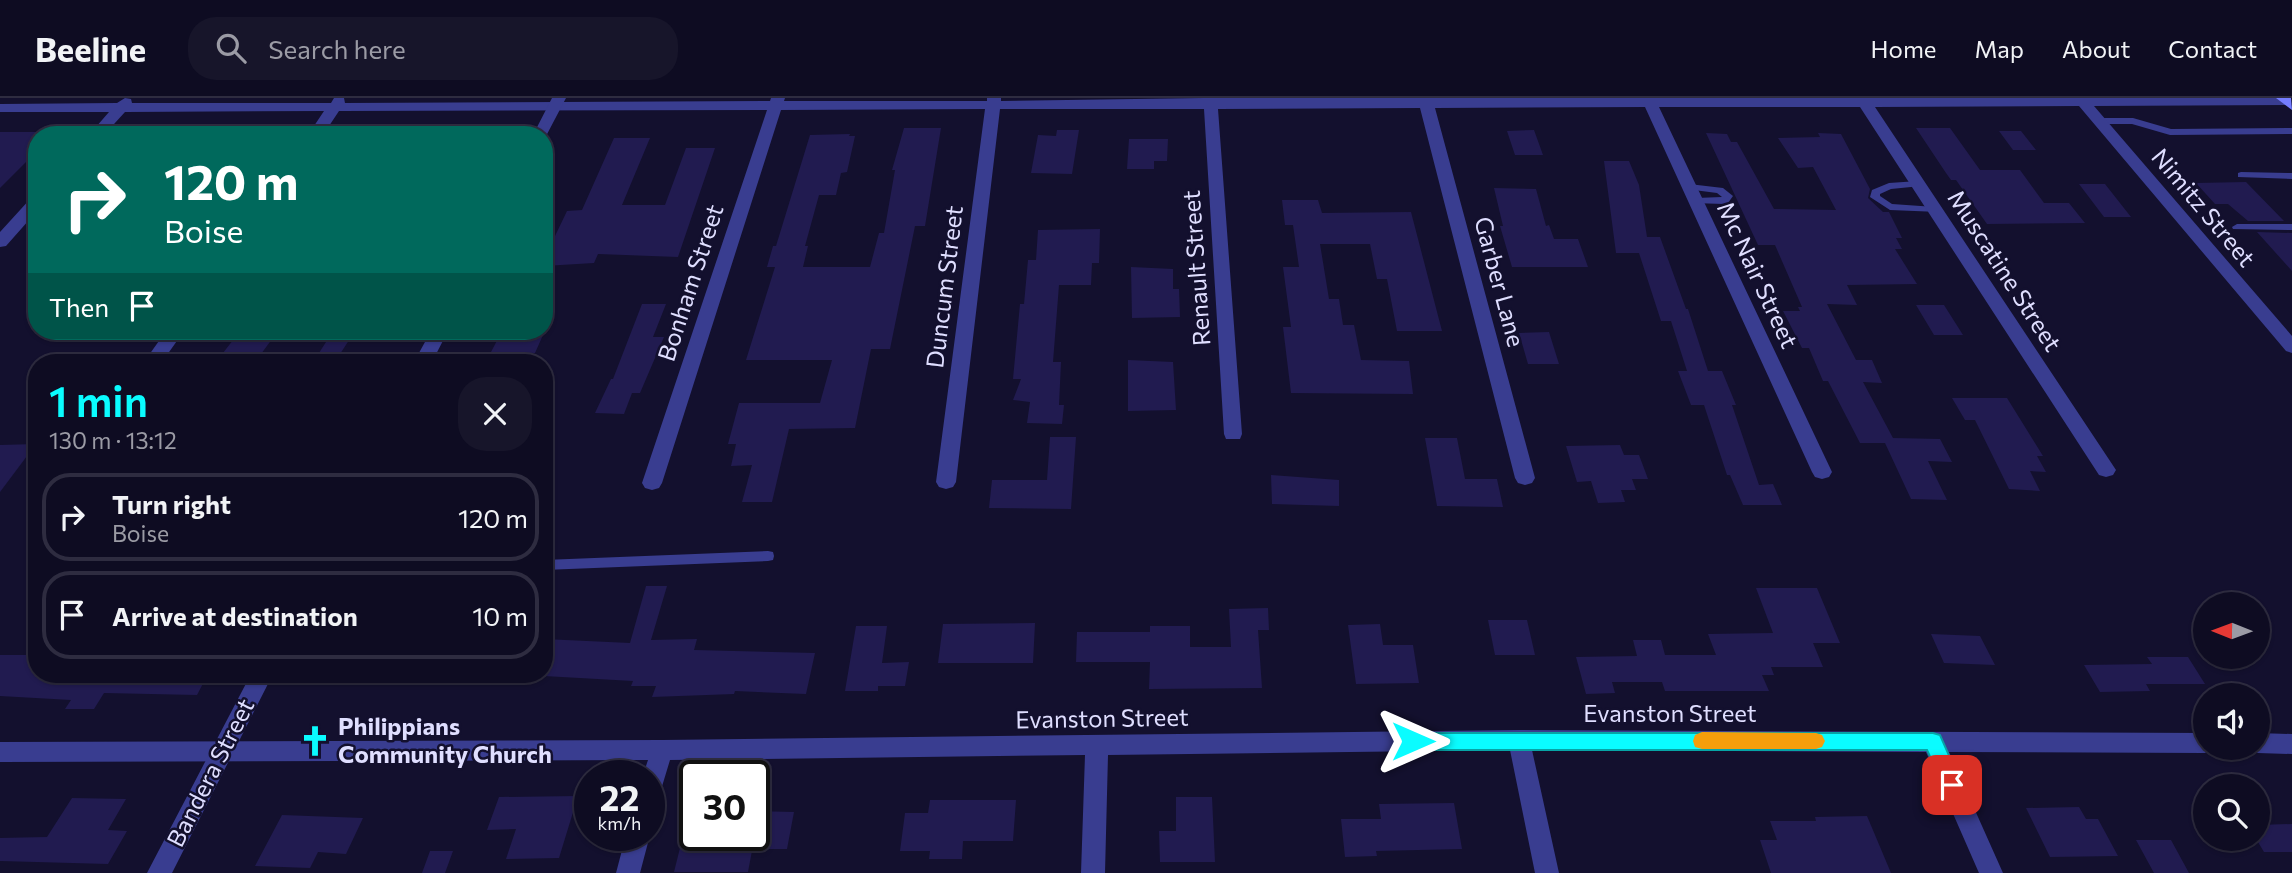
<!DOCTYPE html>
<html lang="en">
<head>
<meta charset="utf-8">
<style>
  :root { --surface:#0e0c22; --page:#17152a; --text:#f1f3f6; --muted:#9b9ba5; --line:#2e2c40; --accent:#0afcff }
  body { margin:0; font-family:Commissioner,sans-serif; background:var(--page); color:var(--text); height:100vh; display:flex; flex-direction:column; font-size:26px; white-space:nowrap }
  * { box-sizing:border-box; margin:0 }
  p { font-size:23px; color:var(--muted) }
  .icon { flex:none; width:38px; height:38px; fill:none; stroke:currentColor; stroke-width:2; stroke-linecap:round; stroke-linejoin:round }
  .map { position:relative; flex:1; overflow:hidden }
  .sheet { position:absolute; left:28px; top:256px; width:525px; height:329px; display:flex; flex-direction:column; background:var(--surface); border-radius:28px; box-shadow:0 2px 5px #0004,0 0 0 2px var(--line) }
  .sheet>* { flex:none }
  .guide { position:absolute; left:28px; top:28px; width:525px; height:214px; border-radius:28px; box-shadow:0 2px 5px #0004,0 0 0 2px var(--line); background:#00695c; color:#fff; overflow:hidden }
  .needle { width:46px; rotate:271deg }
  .controls { position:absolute; left:2193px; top:494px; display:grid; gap:14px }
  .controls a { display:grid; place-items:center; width:77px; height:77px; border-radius:50%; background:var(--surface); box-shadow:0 2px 5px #0004,0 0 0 2px var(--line); font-size:35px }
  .speed { position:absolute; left:574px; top:662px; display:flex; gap:14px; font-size:35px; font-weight:700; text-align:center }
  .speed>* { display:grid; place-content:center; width:91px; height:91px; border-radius:50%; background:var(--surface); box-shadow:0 2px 5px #0004,0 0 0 2px var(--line); line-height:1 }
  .speed small { font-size:18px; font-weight:400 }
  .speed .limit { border:4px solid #111; border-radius:10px; background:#fff; color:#111 }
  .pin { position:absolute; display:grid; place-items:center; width:60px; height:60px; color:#fff; margin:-30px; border-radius:14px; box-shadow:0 4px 10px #0006 }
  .me { position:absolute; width:77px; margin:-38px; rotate:90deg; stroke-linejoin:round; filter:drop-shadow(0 0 5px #0008) }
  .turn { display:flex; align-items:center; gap:24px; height:147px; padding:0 21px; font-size:32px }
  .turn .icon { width:91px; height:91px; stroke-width:2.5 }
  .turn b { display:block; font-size:49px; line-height:60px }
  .then { display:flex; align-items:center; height:66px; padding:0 21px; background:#0003; gap:14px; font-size:26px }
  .round { display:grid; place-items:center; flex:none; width:74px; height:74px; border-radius:28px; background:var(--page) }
  .head { display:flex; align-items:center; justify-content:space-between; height:119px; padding:0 21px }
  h1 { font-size:42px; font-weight:600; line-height:52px; color:var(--accent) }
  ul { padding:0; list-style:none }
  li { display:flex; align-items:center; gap:21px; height:88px; margin:0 14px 10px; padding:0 7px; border:4px solid var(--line); border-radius:28px }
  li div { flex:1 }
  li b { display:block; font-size:26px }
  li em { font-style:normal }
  header { display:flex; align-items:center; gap:42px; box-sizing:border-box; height:98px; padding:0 35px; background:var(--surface); border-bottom:2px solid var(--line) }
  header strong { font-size:33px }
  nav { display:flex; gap:38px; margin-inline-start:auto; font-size:24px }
  .search { width:490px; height:63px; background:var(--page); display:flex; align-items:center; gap:18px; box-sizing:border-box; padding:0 24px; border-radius:28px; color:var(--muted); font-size:26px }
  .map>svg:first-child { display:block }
  .building { fill:#211b50 }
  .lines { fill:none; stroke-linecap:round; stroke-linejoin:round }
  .service { fill:#393d90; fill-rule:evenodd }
  .minor { fill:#393d90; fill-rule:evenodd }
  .tertiary { fill:#393d90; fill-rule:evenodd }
  .secondary { fill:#757dff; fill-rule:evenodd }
  .route { fill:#0afcff; stroke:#06a4a6; stroke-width:2 }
  .slow { fill:#f59e0b }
  .labels { text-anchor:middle; stroke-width:5; stroke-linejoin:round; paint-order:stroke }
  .street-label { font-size:24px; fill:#dfdeff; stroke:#13102e }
  .poi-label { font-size:24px; font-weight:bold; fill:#dfdeff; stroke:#13102e; text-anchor:start }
</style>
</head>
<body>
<header>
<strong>Beeline</strong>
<div class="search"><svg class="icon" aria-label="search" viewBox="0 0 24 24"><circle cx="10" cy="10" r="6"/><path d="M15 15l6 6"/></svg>Search here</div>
<nav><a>Home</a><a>Map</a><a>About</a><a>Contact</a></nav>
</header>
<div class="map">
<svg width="2292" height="775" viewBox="0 0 2292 775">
  <rect width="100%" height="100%" fill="#13102e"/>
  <path class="building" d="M904,30H941L925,128H915L890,251H871L855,330L789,331L772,404H742L752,367L731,368L736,346H728L739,305H820L832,262H746L775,169H767L773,148H776L810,37L850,36L849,38H855L847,74L841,75L836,97H819L805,148H808L803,169H870L879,135H884L895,72H892Z
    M1916,30H1950L1980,72H2020L2044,105H2069L2085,125L1987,126L1956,82H1951L1946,75Z
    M1057,32H1079L1072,76L1031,75L1038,37L1056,38Z
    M1534,32L1543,57H1515L1507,33Z
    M1999,33H2021L2036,52H2013Z
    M0,34H55L52,37H37V53L0,90Z
    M1706,35L1727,36L1731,44H1737L1774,111L1836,112L1813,69L1798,70L1778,40L1820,39L1818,35L1841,36L1870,91L1868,100L1883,114H1889L1902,140H1896L1902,151H1895L1917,186L1847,187L1857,207L1827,206L1856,262H1872L1882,285L1863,284L1893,340L1940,341L1952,364L1928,363L1947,402L1911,401L1885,345H1860L1828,283H1823L1809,250H1802L1783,213H1800L1798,209H1802L1775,147H1758Z
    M614,40H650L622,107H665L686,50H715L678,159L598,156L594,165L544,168V161L567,113L582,112Z
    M1129,41H1168L1167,63H1154V71H1127Z
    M1604,63H1629L1639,87L1647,139H1660L1686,211H1688L1708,273H1722L1736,307H1732L1759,387L1773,386L1782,407H1743L1730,377H1727L1704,307H1691L1678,273H1687L1671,223H1661L1639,155H1616Z
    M2246,84L2284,123H2248L2228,106H2215L2196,85Z
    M2079,86H2105L2131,119H2104Z
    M1494,90L1536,91L1546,128L1549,127L1554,141H1578L1588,169H1512L1500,128H1503Z
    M1282,102H1318L1322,115L1411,114L1442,233H1397L1387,181H1377L1370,146H1320L1329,201H1339L1343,227H1354L1361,262L1409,263L1413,296L1291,295L1283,229H1291L1283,169H1299L1293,127H1285Z
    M1100,131L1099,165H1092L1091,187H1059L1053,264H1061L1059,307H1064L1062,326L1027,325L1030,304L1013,302L1021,281H1013L1020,206H1024L1028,162H1036L1038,132Z
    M2257,134L2292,135V173Z
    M1131,169L1173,171V191H1179L1180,219L1132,220Z
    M642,206H666L653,239H664L640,295H632L624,316L595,315L611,281H613Z
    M1916,207H1944L1963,237H1934Z
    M240,233H278L261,256L223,255Z
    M333,233H355L340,256L319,255Z
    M1549,234L1559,266H1528L1519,235Z
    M501,235L543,237L535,255L491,254Z
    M1128,262L1173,264L1176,312L1128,313Z
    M1952,300H2007L2043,358H2037L2046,374L2030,373L2040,393L2009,391L1975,322H1965Z
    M1050,339H1076L1071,411L989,410L992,382H1047Z
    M1425,340H1457L1465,381H1497L1503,409L1437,408Z
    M36,346L0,394V347Z
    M1620,347L1624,357H1639L1648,381H1632L1636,392H1621L1625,404L1598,405L1591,383L1577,384L1566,348Z
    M1271,377L1339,382V408L1272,406Z
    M646,488H667L651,542L697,541L694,552L815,555L806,596L735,593L734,596L652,599L656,588H631L633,583L544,578V541L630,545Z
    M1756,490H1817L1840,545H1813L1823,569H1771L1774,577H1762L1769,593H1665L1662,584H1612L1615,595L1586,596L1576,559L1637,558L1633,542H1661L1665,557H1716L1708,536L1773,535Z
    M1268,510L1269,532H1258L1262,590L1149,591L1150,564H1076L1077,534H1150V528H1190V549H1231L1229,511Z
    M1488,522H1527L1535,557H1495Z
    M1035,525L1033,565H938L943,526Z
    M1380,526L1383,547H1413L1419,585L1356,586L1348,527Z
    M856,528H887L882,565L909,564L905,588H878V593H845Z
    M1931,536L1980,538L1995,567L1944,565Z
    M0,557H37V576H208L197,597L104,595L94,611H65L71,602L0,598Z
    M2147,559H2188L2205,586H2146L2150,593L2100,594L2084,567L2152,566Z
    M578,698L559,760L506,761L516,731L487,732L499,699Z
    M1176,699H1212L1215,764H1160L1159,733H1176Z
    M72,700L126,701L108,732L127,733L108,766L0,763V740L47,739Z
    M930,702H1016L1013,743H963L962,761H929L930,753H900L905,715H928Z
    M1454,705L1462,751L1376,753L1377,758L1345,759L1341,721H1381L1379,706Z
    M2079,709L2086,721H2098L2118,758L2050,759L2026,710Z
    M754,713L794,714L787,751H754V742L748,774H674L683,738L754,737Z
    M282,717L363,720L346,756L318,754L310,770L255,768Z
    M1867,718L1891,775H1771L1760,742H1777L1770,723H1816L1815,719Z
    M2292,726V754H2264L2258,744V727Z
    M2136,742H2171L2189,775H2154Z
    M430,753H453L445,775H422Z"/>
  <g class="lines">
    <path class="service" d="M2133,20L2171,31L2292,30V36L2170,37L2132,26H2100L2095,23L2100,20Z
      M2241,74L2292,75V81L2238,79V75Z
      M1918,83L1923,86L1921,88L1891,91L1880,96V98L1892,106L1935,109L1940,112L1939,114L1890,112L1870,99L1872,92L1889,85Z
      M1689,86L1723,90L1733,98L1728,105L1724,106L1692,105V101L1696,100L1722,99L1717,95L1686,91L1684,89Z
      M2237,126H2292V132L2233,131L2232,129Z
      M768,453L773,454L774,458L773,462L768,463L544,472V462Z"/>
    <path class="minor" d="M125,0L131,1L132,5H331L334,0H344L345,5L770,3L771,0H785L784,3H987V0H1001V3L1203,0H2291V6L2286,7L2094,8L2292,238V255L2286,253L2079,8L1875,9L2116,372L2113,377L2106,379L2099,377L1860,9H1659L1832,374L1829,379L1822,381L1815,379L1812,374L1645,9L1435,10L1535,380L1532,385L1525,387L1518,385L1515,380L1420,10L1218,11L1242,336L1240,341H1226L1224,336L1204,11H1000L956,384L953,389L946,391L939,389L936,384L985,11L781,12L662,385L659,390L652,392L645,390L642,385L767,12L339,13L323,37H308L324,13L125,14L104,37H89L109,14H0V6L117,5Z
      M37,98V113L6,148L0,149V134L31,100Z
      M166,233H184L162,264H144Z
      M1519,632L2205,635V649H2214L2205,655L1949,654L2003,775H1979L1926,654L1532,652L1559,775H1535L1510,652L1108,657L1105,775H1081L1085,657L670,662L657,705L649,708V677H643L648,662L0,664V644L662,642Z
      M2258,635L2292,636V656L2258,655L2250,652L2249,649H2258Z
      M649,736L650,737L640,775H616L626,737Z"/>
    <path class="tertiary" d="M552,0H566L545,40L544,37H533Z
      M431,233H448L432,264H414Z
      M251,576H273L172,775H147Z"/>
    <path class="secondary" d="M2276,0H2291L2292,12Z"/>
  </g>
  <path class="route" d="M1413,635H1933L1940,637L1962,687L1959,693L1952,696L1946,693L1927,652H1413L1407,649L1404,643L1407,638Z"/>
  <path class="slow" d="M1702,634L1816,635L1822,637L1825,643L1822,649L1816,651H1702L1695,649L1693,643L1695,637Z"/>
  <defs>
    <symbol id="church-bare" viewBox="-9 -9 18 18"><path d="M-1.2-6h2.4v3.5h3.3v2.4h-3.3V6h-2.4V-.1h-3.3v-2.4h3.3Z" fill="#0afcff" stroke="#13102e" stroke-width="2.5" paint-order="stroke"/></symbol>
  </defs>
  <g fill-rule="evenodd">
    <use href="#church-bare" x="293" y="621" width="44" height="44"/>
  </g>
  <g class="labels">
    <g class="street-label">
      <text transform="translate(2203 110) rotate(50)" y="8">Nimitz Street</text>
      <text transform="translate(1197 170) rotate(-94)" y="8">Renault Street</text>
      <text transform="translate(2004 173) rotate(57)" y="8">Muscatine Street</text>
      <text transform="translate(1757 177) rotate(65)" y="8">Mc Nair Street</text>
      <text transform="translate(1499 184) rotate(75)" y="8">Garber Lane</text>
      <text transform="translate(691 185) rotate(-72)" y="8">Bonham Street</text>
      <text transform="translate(945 189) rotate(-83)" y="8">Duncum Street</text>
      <text x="1670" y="624">Evanston Street</text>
      <text transform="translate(1102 621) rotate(-1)" y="8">Evanston Street</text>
      <text transform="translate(211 675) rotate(-63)" y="8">Bandera Street</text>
    </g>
    <g class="poi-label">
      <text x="338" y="637">Philippians<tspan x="338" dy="28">Community Church</tspan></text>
    </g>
  </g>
</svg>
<div class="controls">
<a><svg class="needle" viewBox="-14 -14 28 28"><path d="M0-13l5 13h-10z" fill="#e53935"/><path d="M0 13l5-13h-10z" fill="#9b9ba5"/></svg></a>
<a><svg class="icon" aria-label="sound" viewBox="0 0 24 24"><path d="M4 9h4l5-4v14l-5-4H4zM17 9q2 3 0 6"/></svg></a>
<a><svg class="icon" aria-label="search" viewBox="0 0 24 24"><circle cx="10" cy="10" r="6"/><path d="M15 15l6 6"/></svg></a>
</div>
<div class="speed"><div>22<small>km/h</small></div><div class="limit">30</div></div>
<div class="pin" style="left:1952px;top:687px;background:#d93025"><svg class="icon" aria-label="arrive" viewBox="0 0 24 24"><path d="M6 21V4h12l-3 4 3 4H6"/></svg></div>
<svg class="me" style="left:1413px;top:643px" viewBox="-20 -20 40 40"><path d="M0-17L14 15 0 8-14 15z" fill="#0afcff" stroke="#fff" stroke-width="4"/></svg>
<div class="guide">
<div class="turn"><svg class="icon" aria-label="right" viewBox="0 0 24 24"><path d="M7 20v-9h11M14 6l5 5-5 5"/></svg><div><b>120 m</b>Boise</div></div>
<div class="then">Then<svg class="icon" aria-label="arrive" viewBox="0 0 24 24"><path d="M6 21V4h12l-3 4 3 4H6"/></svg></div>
</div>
<section class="sheet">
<div class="head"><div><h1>1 min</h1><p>130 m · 13:12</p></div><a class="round"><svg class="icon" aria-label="close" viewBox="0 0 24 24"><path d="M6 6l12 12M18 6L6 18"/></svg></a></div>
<ul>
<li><svg class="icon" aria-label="right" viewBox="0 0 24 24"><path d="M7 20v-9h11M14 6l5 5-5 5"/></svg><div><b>Turn right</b><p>Boise</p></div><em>120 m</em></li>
<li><svg class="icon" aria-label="arrive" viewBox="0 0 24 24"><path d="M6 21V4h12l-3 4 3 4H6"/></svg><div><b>Arrive at destination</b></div><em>10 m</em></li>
</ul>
</section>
</div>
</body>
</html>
